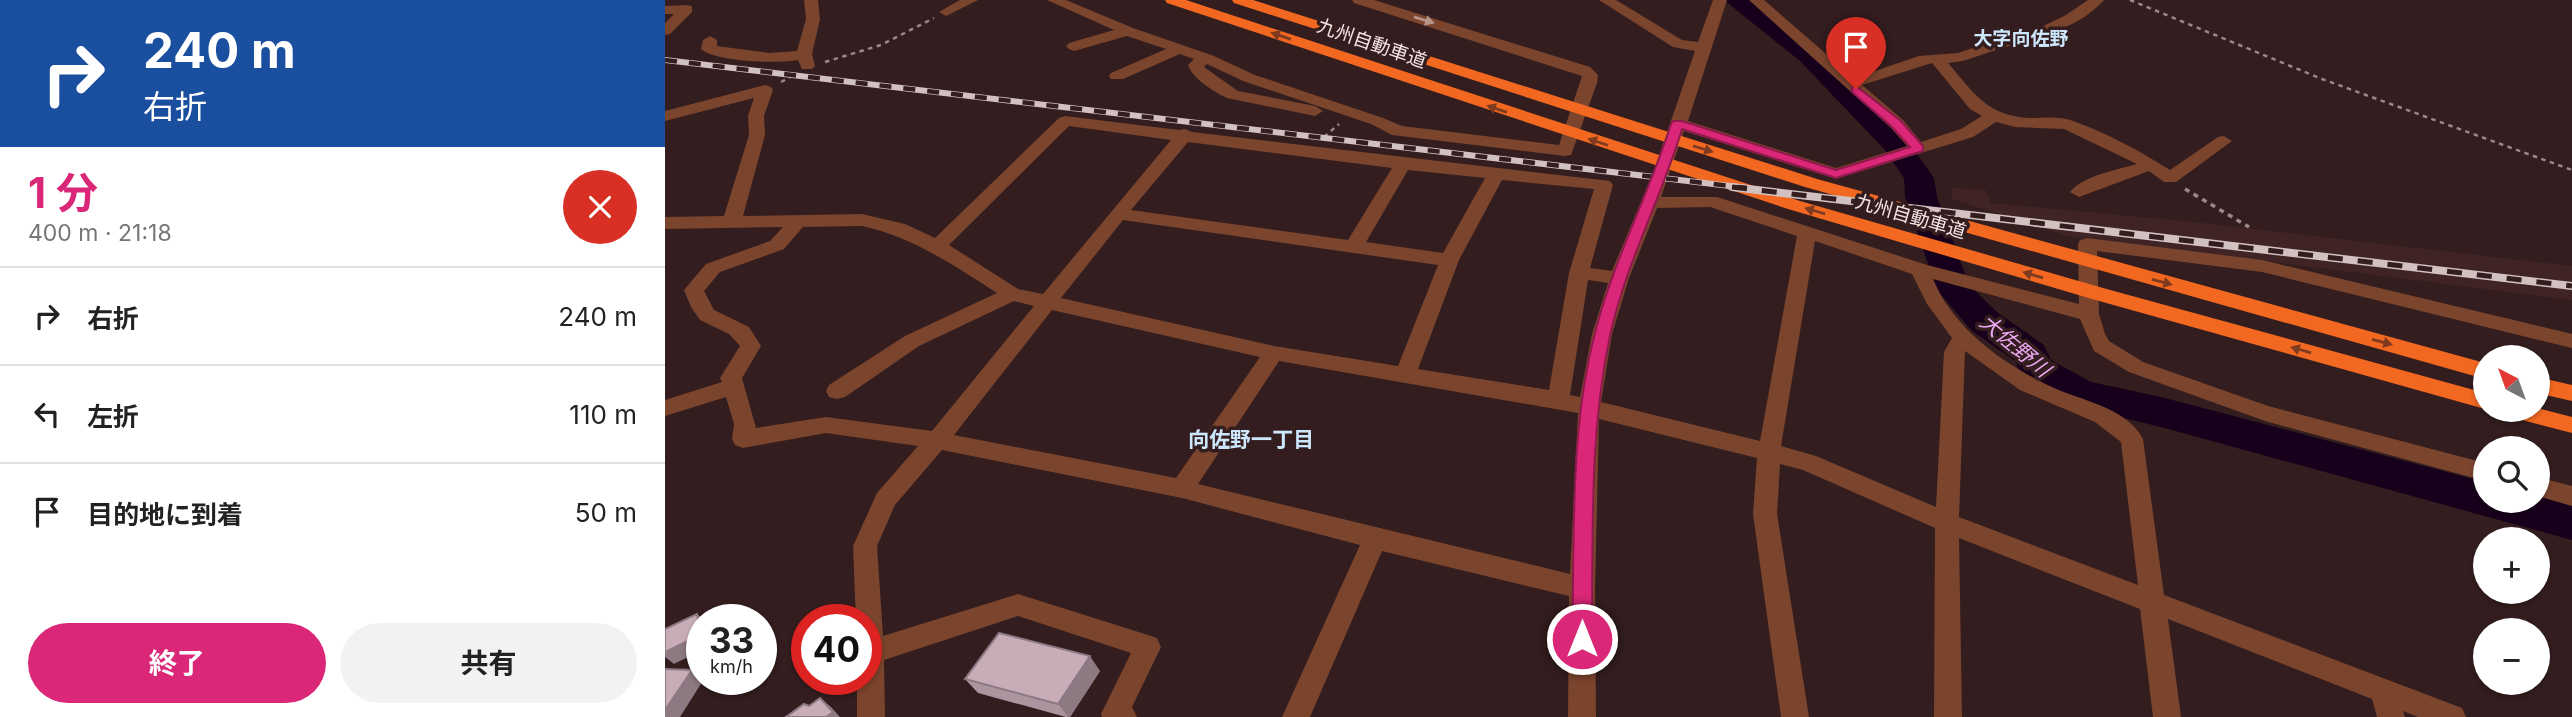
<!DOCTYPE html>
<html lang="ja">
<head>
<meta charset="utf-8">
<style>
  :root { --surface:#fff; --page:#f2f2f2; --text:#222; --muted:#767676; --line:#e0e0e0; --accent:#db2777 }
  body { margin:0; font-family:Inter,"Noto Sans JP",sans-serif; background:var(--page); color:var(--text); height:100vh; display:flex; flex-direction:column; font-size:26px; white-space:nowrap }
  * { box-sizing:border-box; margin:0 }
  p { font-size:23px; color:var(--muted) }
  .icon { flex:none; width:38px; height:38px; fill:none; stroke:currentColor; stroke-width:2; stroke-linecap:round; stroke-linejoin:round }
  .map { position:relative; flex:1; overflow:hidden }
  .drawer { display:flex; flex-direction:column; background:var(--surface); width:665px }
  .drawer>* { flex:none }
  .banner { background:#1a4fa0; color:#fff; overflow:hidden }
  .needle { width:46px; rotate:319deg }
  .controls { position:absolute; left:1808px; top:345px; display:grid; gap:14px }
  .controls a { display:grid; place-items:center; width:77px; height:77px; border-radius:50%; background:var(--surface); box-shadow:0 2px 5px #0004; font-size:35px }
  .speed { position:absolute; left:21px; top:604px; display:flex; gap:14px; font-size:35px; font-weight:700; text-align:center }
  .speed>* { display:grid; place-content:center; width:91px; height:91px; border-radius:50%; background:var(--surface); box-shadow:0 2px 5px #0004; line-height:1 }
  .speed small { font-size:18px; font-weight:400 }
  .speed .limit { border:10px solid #d22; background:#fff; color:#111 }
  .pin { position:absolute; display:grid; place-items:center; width:60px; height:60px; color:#fff; margin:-72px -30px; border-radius:50% 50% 50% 0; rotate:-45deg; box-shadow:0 0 7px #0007 }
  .pin .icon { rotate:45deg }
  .me { position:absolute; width:77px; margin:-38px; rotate:0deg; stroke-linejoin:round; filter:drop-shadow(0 0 5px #0008) }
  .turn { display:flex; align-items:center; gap:24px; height:147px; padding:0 28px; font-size:32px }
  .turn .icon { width:91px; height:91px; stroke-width:2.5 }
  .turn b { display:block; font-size:49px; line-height:60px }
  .round { display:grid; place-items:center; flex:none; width:74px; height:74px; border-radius:37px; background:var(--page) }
  .summary { display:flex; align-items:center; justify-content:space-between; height:119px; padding:0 28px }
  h1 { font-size:42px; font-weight:700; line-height:52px; color:var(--accent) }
  .primary-button { display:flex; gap:14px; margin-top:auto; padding:14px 28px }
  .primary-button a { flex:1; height:80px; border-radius:42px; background:var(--accent); color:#fff; font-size:28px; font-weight:700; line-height:80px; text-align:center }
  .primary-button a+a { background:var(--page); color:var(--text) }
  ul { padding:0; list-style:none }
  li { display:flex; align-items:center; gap:21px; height:98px; padding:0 28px; border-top:2px solid var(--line) }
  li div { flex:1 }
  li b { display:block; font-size:26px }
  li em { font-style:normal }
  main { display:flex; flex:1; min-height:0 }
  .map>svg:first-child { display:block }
  .built { fill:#402325 }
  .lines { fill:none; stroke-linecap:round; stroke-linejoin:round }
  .river { fill:#17001b; fill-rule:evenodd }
  .path-far1 { stroke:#9b8889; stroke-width:2.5; stroke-dasharray:4.5 4.5; stroke-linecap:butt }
  .path { stroke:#9b8889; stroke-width:3.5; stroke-dasharray:5 5; stroke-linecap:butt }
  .minor { fill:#7b442d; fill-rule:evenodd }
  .highway { fill:#f26821; fill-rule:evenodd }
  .rail-far1-casing { stroke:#d2c1c1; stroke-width:6 }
  .rail-casing { stroke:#d2c1c1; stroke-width:8 }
  .rail-far1 { stroke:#331d1e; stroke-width:4.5; stroke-dasharray:12; stroke-linecap:butt }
  .rail { stroke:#331d1e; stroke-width:5; stroke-dasharray:15; stroke-linecap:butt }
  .wall { fill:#ac959f }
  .shaded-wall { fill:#8c7982 }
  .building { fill:#c8adb9; stroke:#8c7982; stroke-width:2 }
  .oneway { fill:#b79488 }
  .oneway2 { fill:#7f3b1f }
  .route { fill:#db2777; stroke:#8e194d; stroke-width:2 }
  .labels { text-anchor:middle; stroke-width:7; stroke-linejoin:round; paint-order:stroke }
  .far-quarter-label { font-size:19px; font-weight:bold; fill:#cce7fc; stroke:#331d1e }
  .street-label { font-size:19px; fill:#f3e3e3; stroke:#331d1e }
  .water-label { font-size:21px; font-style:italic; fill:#edaaf5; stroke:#331d1e }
  .neighbourhood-label { font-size:21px; font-weight:bold; fill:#cce7fc; stroke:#331d1e }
</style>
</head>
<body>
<main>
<section class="drawer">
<div class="banner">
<div class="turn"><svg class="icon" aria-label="right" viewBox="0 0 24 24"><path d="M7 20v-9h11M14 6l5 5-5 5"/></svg><div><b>240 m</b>右折</div></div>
</div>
<div class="summary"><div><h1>1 分</h1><p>400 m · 21:18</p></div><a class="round" style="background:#d93025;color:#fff"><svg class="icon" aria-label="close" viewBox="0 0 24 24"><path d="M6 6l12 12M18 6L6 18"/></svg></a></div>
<ul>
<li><svg class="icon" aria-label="right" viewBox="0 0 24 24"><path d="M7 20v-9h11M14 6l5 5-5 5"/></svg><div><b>右折</b></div><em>240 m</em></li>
<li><svg class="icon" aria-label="left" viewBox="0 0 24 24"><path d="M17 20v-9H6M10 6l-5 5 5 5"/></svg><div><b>左折</b></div><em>110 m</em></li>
<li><svg class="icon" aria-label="arrive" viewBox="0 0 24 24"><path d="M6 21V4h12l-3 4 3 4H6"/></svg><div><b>目的地に到着</b></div><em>50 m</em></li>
</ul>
<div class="primary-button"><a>終了</a><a>共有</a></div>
</section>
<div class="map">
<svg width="1907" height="717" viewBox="0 0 1907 717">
  <rect width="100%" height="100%" fill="#331d1e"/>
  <path class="built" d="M1286,188L1321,190L1326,203L1529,222L1907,266V300L1403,236L1287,199Z"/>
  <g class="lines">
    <path class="river" d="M1059,0H1090L1097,4L1153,49L1240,137L1269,178L1272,197L1304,285L1333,313L1379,345L1386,360L1426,382L1496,397L1820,482V500H1872V496L1907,506V540L1496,427L1416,408L1403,404L1358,378L1350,361L1307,331L1272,290L1240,197L1239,178L1219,149L1135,61Z"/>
    <path class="path-far1" d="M1465,0L1657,79L1907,170
      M160,62L216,45L269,18
      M116,82L131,74
      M659,137L674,124"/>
    <path class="path" d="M1520,189L1584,227"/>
    <path class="minor" d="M139,0H153L155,19L147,54L150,66L147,69H137L133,60C113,64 51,62 36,49L38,40L45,36L52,40V46L104,53L132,51L141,19Z
      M295,0H313L281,16L274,12Z
      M382,0H401L468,28L549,56L590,75L718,118L737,126L894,145L917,76L689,3L687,0H709L925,67L933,75L932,83L906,155L900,156L727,135L706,124L578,81L542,64L539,67L573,91L650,106L658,111L650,116L562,98C549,92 528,79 523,65L529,59L515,54L458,79H446L444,76L446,73L501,49L462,36L409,51L404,49L401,46L404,43L449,30Z
      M934,0H951L1017,40L1033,42L1048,0H1062L1023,121L1171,168L1242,146L1226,128L1084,0H1099L1189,78L1254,56L1293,53L1322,43L1364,33L1401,15L1423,0H1439C1411,31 1368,38 1331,50C1314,55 1301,62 1283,63C1309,93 1322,116 1365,118C1379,118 1396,116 1408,121C1442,133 1475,151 1505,170L1553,137L1559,136L1567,141L1511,182H1499L1484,171L1414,197L1405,192C1419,175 1452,170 1472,164L1399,129L1350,127L1331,122L1308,137L1171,179L1019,131L996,197H1052L1262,265L1414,304L1413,244L1415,240L1422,238L1597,260L1907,334V348L1597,272L1432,251L1434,314L1440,334L1444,341L1478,362L1603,406L1820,463V481L1600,421L1464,372L1429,351L1415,319L1268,279C1290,332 1345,369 1396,391C1424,402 1463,410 1478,439L1499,595L1797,708L1801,717H1753L1738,711L1740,717H1712L1707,699L1503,619L1516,717H1488L1475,609L1294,538L1297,717H1269L1270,528L1138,470L1115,464L1112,514L1144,717H1116L1088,514L1092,458L934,419L930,588L931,717H903L904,596L717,551L645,717H617L695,545L517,498L277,450L230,505L212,546L218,636L353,594L483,635L492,638L496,647L467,707L472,717H437L436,714L466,653L353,616L219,660L220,717H192V679H201V620H191L188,546L212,493L253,446L161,433L78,448L70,445L67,439L69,424L61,397L0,416V400L57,382L55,378L75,346L64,334L35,320L26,307L19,290L41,264L105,241L118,227L0,229V217L59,216L84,135L83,116L89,98L0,121V111L100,85L106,87L108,90L99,116L100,135L78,216L197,214L240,224L270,238L394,118L400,116L514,130L520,129L527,132L945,181L948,185L925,268L947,271L988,173L1030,51L1008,47ZM1267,63L1305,109L1317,116L1296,129L1256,142L1238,120L1197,85ZM404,126L506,140L378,294L353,289L284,245ZM523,142L727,168L683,240L466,210ZM743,170L820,178L778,253L701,242ZM837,180L929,189L904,273L884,390L753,369L794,260ZM1045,207L1132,236L1095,441L936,402L947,334L964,278L992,208ZM458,220L773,265L733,366L609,346L396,298ZM197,226C248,237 288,265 332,293L240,336L164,385L161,391L164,397L172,399L180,397L254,346L349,301L369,306L267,431L161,417L91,428L77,378L96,346L84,327L49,310L39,291L55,272L119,249L138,227ZM1150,241L1247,274L1262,304L1287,338L1279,352L1271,507L1151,456L1116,446ZM923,280L943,283L927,334L915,397L905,395ZM387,310L595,357L511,478L289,435ZM1300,351L1355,390L1430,422L1456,442L1473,585L1294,517ZM614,361L913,413L905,574L533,484Z
      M22,5L27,6V12L5,34L0,35V23L9,14H0V6Z
      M1872,477L1907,486V506L1872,496Z"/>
    <path class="highway" d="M500,0H521L1135,201L1438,288L1820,393V409L1427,299L1123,209L502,3Z
      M567,0H588L1152,179L1820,363V379L1140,187L569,3Z
      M1872,377L1907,385V401L1872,393Z
      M1872,408L1907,417V433L1842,416L1839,410Z"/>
    <defs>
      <path id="rail-far1" d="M0,60L1082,188"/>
      <path id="rail" d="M1067,187L1907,286"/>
    </defs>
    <use href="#rail-far1" class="rail-far1-casing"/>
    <use href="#rail" class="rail-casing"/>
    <use href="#rail-far1" class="rail-far1"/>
    <use href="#rail" class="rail"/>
  </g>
  <path class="wall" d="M435,671L405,717H401L313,693L300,679Z"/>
  <path class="shaded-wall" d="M32,614L39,620H37V625L34,623Z
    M37,634V650L9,664L0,657V652Z
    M425,656L435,671L405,717H403L393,704Z
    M27,670L37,677V679H39L15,717H0V710Z
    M155,698L166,707L175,717H161Z"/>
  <path class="building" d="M32,614L34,623L37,621V634L0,652V629Z
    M334,633L425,656L393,704L300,679Z
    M0,669L27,670L0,710Z
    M155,698L168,712L161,717H121L139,704L144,706Z"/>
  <defs><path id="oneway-solid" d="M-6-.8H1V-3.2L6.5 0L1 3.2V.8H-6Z" transform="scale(1.75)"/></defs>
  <use class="oneway" href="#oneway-solid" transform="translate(759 20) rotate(17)"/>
  <g class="oneway2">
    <use href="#oneway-solid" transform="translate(616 36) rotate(-161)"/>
    <use href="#oneway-solid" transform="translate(832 109) rotate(-161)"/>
    <use href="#oneway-solid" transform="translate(933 142) rotate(-162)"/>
    <use href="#oneway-solid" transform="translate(1038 149) rotate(17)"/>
    <use href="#oneway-solid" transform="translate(1150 211) rotate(-164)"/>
    <use href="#oneway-solid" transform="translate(1368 275) rotate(-164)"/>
    <use href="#oneway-solid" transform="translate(1497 282) rotate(15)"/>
    <use href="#oneway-solid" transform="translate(1717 342) rotate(15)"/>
    <use href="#oneway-solid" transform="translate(1636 350) rotate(-164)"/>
  </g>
  <path class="route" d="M1191,86L1236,121L1258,146V151L1171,178L1017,129C996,199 960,265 945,336C924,436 928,538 927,639L924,646L917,648L910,646L907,639C910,538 904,432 930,333C948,261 984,194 1006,124L1008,121H1017L1171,170L1245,147L1227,127L1187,92V87Z"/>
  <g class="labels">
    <g class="far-quarter-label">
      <text x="1356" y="45">大字向佐野</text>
    </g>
    <g class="street-label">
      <text transform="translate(707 43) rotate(19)" y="7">九州自動車道</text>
      <text transform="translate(1246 216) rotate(16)" y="7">九州自動車道</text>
    </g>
    <g class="water-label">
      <text transform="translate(1350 346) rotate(40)" y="7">大佐野川</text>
    </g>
    <g class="neighbourhood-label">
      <text x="586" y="447">向佐野一丁目</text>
    </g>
  </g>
</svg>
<div class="controls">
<a><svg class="needle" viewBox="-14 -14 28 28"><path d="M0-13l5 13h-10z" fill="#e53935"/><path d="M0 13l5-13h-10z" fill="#767676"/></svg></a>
<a><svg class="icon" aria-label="search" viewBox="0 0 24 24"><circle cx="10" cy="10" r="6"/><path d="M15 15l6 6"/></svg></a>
<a>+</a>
<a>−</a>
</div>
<div class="speed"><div>33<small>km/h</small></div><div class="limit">40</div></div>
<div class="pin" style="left:1191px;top:89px;background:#d93025"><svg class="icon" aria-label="arrive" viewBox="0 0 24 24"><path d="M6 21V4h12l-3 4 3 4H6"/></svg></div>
<svg class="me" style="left:917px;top:639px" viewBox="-20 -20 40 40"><circle r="17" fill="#db2777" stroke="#fff" stroke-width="3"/><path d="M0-11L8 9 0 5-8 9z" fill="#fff"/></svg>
</div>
</main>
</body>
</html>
